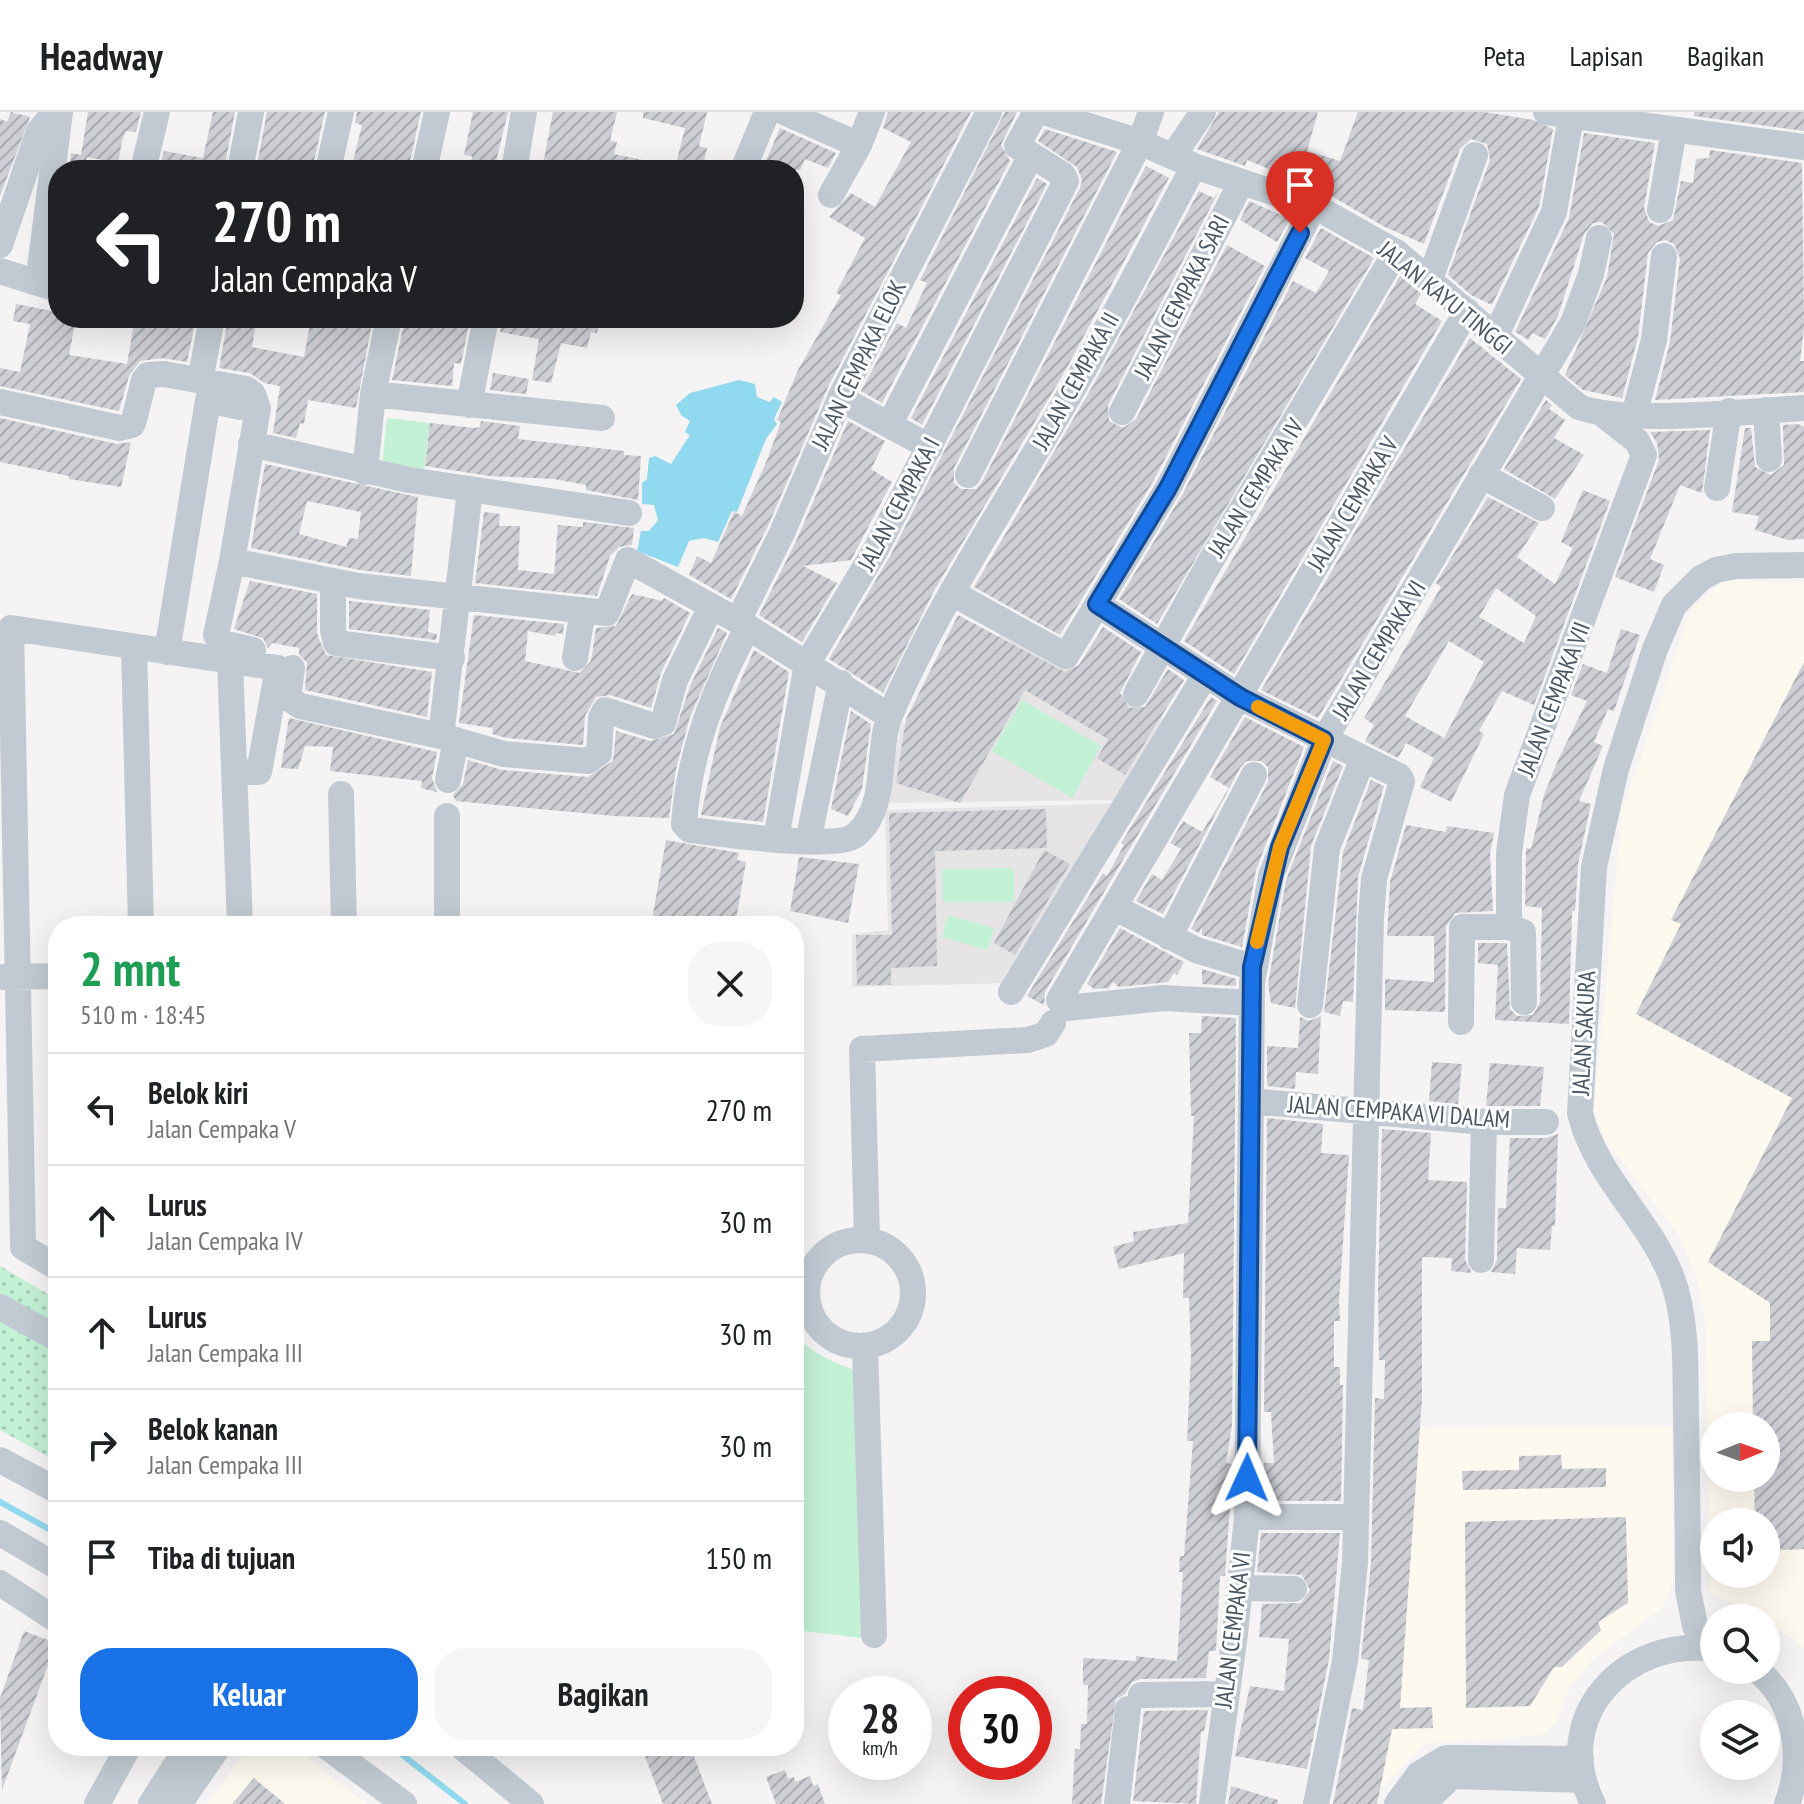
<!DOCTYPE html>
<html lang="id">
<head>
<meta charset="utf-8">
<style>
  :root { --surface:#fff; --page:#f6f6f6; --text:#202124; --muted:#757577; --line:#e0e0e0; --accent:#1a72e7 }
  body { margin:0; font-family:"PT Sans Narrow",sans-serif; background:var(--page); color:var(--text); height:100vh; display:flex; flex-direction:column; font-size:30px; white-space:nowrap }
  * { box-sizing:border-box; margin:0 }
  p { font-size:26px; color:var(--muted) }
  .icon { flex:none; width:44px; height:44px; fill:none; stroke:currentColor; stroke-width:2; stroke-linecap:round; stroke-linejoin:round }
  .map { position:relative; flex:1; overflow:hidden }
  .sheet { position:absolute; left:48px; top:804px; width:756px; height:840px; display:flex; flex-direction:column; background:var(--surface); border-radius:32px; box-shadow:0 8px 32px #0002 }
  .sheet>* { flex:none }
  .hud { position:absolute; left:48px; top:48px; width:756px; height:168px; border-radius:32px; box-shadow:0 8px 32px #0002; background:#202124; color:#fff; overflow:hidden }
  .needle { width:52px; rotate:89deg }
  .tools { position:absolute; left:1700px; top:1300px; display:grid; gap:16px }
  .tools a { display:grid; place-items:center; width:80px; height:80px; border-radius:50%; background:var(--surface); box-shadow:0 8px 32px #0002; font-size:40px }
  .speed { position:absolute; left:828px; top:1564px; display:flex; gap:16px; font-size:40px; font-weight:700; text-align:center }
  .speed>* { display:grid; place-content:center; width:104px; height:104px; border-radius:50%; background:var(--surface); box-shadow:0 8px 32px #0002; line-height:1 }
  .speed small { font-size:20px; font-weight:400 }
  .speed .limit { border:12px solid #d22; background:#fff; color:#111 }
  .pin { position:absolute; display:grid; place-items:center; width:68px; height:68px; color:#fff; margin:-82px -34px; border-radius:50% 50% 50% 0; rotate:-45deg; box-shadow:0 0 8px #0007 }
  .pin .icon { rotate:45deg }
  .me { position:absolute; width:88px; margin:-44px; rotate:1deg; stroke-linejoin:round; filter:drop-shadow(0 0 6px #0008) }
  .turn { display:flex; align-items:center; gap:28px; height:168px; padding:0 32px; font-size:36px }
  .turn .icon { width:104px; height:104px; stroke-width:2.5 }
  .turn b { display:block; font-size:56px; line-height:68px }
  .round { display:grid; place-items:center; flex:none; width:84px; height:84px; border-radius:32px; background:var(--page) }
  .overview { display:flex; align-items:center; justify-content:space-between; height:136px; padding:0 32px }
  h1 { font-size:48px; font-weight:800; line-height:60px; color:#1e9e55 }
  .button { display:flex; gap:16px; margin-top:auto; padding:16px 32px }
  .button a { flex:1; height:92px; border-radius:32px; background:var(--accent); color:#fff; font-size:32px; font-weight:800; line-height:92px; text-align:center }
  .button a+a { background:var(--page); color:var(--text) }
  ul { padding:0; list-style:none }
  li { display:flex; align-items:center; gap:24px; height:112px; padding:0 32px; border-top:2px solid var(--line) }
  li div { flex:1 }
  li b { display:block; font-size:30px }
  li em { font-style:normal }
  header { display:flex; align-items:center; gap:48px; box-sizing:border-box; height:112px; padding:0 40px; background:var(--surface); border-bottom:2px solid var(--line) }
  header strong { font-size:38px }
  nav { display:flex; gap:44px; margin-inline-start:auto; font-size:28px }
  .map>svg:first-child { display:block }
  .commercial { fill:#fdf9ee; fill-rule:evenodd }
  .education { fill:#e6e4e5 }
  .grass { fill:url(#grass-dots) }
  .pitch { fill:#c3f1d5 }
  .water { fill:#90d9ee }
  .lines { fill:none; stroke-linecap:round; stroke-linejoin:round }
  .stream { stroke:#90d9ee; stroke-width:6 }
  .building { fill:url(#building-hatch); fill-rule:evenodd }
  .minor { stroke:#c1cad2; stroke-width:26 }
  .route-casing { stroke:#114a96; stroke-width:20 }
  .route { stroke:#1a72e7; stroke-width:14 }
  .slow { stroke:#f59e0b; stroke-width:14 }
  .labels { text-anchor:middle; stroke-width:6; stroke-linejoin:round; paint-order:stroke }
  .street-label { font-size:24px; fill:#4a5661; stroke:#fff }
</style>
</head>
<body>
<header>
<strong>Headway</strong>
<nav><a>Peta</a><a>Lapisan</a><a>Bagikan</a></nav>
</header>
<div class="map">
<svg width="1804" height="1692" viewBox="0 0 1804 1692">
  <defs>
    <pattern id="grass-dots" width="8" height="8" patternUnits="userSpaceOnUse" patternTransform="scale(2)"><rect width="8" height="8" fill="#c3f1d5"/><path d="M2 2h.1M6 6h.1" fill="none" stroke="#a0c6b0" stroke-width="1.8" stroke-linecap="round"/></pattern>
    <pattern id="building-hatch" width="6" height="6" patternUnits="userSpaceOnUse" patternTransform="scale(2)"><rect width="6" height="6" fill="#cdcfd5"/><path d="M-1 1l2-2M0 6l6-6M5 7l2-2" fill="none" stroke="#a8abb0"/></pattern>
  </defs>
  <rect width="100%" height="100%" fill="#f5f3f3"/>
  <path class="commercial" d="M1725,467L1804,472V1536L1755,1498L1710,1482L1706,1213L1698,1172L1680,1125L1605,1027L1594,999L1622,699L1691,498ZM1714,1314H1766V1366H1714ZM1714,1410H1766V1462H1714Z
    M1672,1314L1673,1472L1662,1496L1593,1547L1571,1573L1556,1610L1543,1623L1425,1632L1368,1690L1416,1315Z
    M249,1634H291L367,1692H207Z"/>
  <path class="education" d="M1005,513L1171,612L1125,688L885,691L902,611L941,626Z
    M1123,691L1010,871L852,875V822L888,818L885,698Z"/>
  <path class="grass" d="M0,1154L58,1188V1350L0,1318Z"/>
  <path class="pitch" d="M387,306L430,311L424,358L382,353Z
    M1022,588L1101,634L1072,686L992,639Z
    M1014,756V790H943L942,757Z
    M948,803L994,816L988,838L942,825Z
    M794,1220C810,1241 830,1249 854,1258L862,1526L794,1518Z"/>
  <path class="water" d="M739,268L755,272L757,285L770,290L774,285L782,290L774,307L777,312L766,327L737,400L732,399L718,430L704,426L689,429L678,455L637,439L641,419H649L658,408L654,393L642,392V371L647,367L649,346L655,344L671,352L690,323L685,320L690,309L681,303L676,293L690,281Z"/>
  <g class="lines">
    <path class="stream" d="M0,1390L58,1422
      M391,1634L465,1692"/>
  </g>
  <path class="building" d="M11,0L30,5L0,84V7L7,10Z
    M88,0H141L136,20L126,19L122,29L118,51L87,45L85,58H69L71,41L81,43Z
    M213,0H235L224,58H159L164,39L203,46Z
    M267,0H325L312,58H256Z
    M357,0H421L408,58H351L362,13L355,11Z
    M473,0H508L494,58H470L472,44L464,43Z
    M553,0H617L610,29L617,30L614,42L657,51L656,58H542Z
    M643,0H707L699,34L707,36L702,58L675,56L685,16L643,6Z
    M888,0H971L829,273L768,414L731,487L689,463L697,444L711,451L734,400L742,404L767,348L781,310L777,308L798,258L841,183L836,181L865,126L829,105L851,81L875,95L911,30L883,16Z
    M1005,0H1017L1001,33L1010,49L882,291L861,279L897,211L906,216L927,171L920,168Z
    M1219,0H1318L1307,39L1340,49L1358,0H1484L1533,8L1553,17L1539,95L1492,193L1471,183L1448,163L1490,48L1487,32L1471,27L1460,37L1424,132L1383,114L1323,79L1280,66L1281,62L1247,48L1245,54L1197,37Z
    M1694,0H1804V19L1694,4Z
    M780,16L836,41L828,56L805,47L800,58H762Z
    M1045,17L1117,40L954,356V371L961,377H976L982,370L1146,54L1169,66L1064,261L935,477L883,581L829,547L890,444L1080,76L1082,68L1077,55L1038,29Z
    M1584,21L1655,31L1644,96L1649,110L1658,114L1673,108L1681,69L1693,71L1696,47L1709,46L1710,38L1802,51L1804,217L1800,249H1804V280L1655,288L1670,230L1680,146L1674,132L1665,128L1657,130L1648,141L1638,225L1622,286L1583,278L1565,263L1607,165L1614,122L1602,110L1593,111L1584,122L1558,204L1545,227L1532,221L1529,228L1515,220L1569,106Z
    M1037,66L1047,72L922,313L911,306Z
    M1199,79L1214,86L1219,79L1108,293L1109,309L1123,316L1136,307L1227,133L1265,154L1154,368L1060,523L974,475L1091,277Z
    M1249,89L1290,107L1277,130L1240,108Z
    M1321,116L1374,146L1157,512L1119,487L1182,383L1293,169L1316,181L1329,159L1305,146Z
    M1400,164L1421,182L1415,192L1442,209L1234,562L1184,529Z
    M16,192L58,200V206H76L69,243L127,252L135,206H196L187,250L163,246L140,249L129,264L119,299L0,274V256L20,260L30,212L13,209Z
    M228,206H257L252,235L304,245L311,206H373L356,296L308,288L304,312L300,311L296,326L273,321L280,274L264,271L250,261L219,256Z
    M405,206H470L461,252L454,251L452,274L392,268Z
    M502,206H600L597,221L591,220L587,236L561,231L551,271L532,268L539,227L500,220Z
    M1470,226L1521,267L1318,606L1261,578Z
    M493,261L529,267L526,282L490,278Z
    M1546,288L1552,293L1549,297L1565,308L1554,326L1584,343L1555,387L1504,357Z
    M0,306L117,332L131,330L121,375L69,367V364L0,350Z
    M481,309L520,314L518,327L624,339V343L641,344L638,388L586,378V373L554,367L490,364L425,354L430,311L475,316L480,315Z
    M848,309L885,329L871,357L892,370L851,448L803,454L837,471L802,530L759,503L797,427Z
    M1798,312L1804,315V427L1788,428L1755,418L1759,404L1732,400L1745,316H1751L1755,355L1771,363L1784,353L1783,313Z
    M1710,318L1702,381L1680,373L1650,447L1664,453L1654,480L1615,465L1659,348L1657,331L1650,320Z
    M265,352L418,385L411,464L360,458L251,436ZM307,389L361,400L358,427L349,426L346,435L299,422Z
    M1583,378L1610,389L1534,593L1502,579L1479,619L1484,622L1451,690L1420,675L1434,646L1406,631L1398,646L1365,629L1374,613L1364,606L1441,475L1436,471L1488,385L1539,411L1517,445L1555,472L1573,436L1561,430ZM1496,476L1536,504L1524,531L1479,505ZM1449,529L1484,550L1444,626L1405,604Z
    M484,400L500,402L499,414H520L518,458L554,462L558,413L583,415V410L634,416L632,433L619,435L610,444L597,484L475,471Z
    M250,469L317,482V522L326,543L432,560L427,605L305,578L307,551L299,542V536L272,531L268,536L263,526L234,517Z
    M632,482L662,489L664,486L690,501L661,561L651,596L610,583L596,585L585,604L583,633L507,626L492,622L493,616L459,611L474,503L564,512L563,522L556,521L555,524L528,519L525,549L580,561L591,549L596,516L616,514Z
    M349,489L430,498L428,520L437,522L436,528L349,517Z
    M958,503L1065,560L1079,553L1103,515L1141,540L1120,581L1129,596L1145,595L1168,557L1184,568L1125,663L1097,646L1108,627L1025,578L960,691L896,671L906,607Z
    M718,516L727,521L690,605L676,657L669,706L614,704L456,689L453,683L463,672L468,648L502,658L588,665L613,649L616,619L650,629L674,622L690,574Z
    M1621,517L1640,523L1614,599L1608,597L1594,630L1603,634L1579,689L1591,692L1578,752L1575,799H1572L1569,912L1495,908L1498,853L1478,851V831H1507L1510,897L1517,904L1533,903L1540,890L1542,796L1525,794L1526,736L1531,737L1544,683L1558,648L1587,589L1571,583L1583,552L1607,561Z
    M754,538L789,560L763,710L701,703L720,615Z
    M1804,550V1437L1766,1439V1410H1755L1754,1366H1766V1314H1753L1752,1229H1770V1191L1708,1150L1792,986L1636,902L1681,812L1671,808Z
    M1211,585L1217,589L1045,880L1044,893L1027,884L1103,761L1107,764L1124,733L1121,731Z
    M851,599L871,612L862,677L848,704L831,697Z
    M1245,605L1304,635L1256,758L1242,835L1202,823V815L1199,821L1191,817L1268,670V655L1261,649H1246L1240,656L1163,802L1136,789L1152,762L1162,768L1181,737L1170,731L1183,709L1202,720L1229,676L1210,665Z
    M289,606L437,640L432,666L437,680L421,676L422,669L330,659L333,635L305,634L298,657L281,656Z
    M1333,649L1343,654L1311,734L1295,896L1271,891L1268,872L1286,768Z
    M1371,668L1384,674L1358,765L1353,890L1343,889L1340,904L1324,900L1343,740Z
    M1046,697L1047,736L935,739L937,854L891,856V873H857L856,823H892L889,701Z
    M1406,713L1446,720L1447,714L1494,721L1490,742L1493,799L1455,801L1446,814L1445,900L1385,898V867L1434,870V824H1387L1390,770Z
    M666,728L739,741L737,748L746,750L735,814H686L652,808Z
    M1044,738L1070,752L1015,843L994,831Z
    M799,745L859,752L848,811L790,799Z
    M1120,816L1184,850L1177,863L1174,861L1168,870L1119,875L1113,870L1109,876L1094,877L1087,872Z
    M1202,857L1236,867V874L1202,872Z
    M1202,904L1236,906L1232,1314L1226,1351L1232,1352L1231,1381L1225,1464H1220L1216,1539H1209L1206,1566L1140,1567L1132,1570L1125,1582L1116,1587L1101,1692H1072L1075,1637H1080L1081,1612H1087L1088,1573H1083V1546L1136,1549V1544L1177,1549L1183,1460H1179L1180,1444H1184L1193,1329H1187L1191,1243L1189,1186H1183L1184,1141L1119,1157L1113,1135L1134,1129L1133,1120L1188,1111L1194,1004H1191L1189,921H1201Z
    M1321,904L1318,962L1296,960L1295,977L1267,974V934L1298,936L1300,905L1309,909Z
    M1432,950L1462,952L1458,992L1429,989Z
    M1490,951L1544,955L1540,994H1486Z
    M1267,1006L1323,1012L1321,1041L1349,1043L1339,1189L1340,1209H1334V1255H1340V1273H1343L1341,1389H1263L1264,1351H1274L1271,1300H1264Z
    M1382,1017L1431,1021L1428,1068L1467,1070L1465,1148L1472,1161L1451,1159L1452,1146L1422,1145V1286L1400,1596L1432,1595L1433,1616L1392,1617L1377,1692H1333L1352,1596L1363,1598L1369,1548L1361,1547L1371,1452L1375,1286L1384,1287L1385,1248H1379L1378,1177Z
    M1558,1022L1555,1114H1552L1550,1138L1517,1136L1515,1162L1491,1160L1497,1148L1498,1096H1506L1510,1026H1546Z
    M1561,1343L1562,1357L1606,1356V1375L1463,1378L1462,1359L1519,1358V1344Z
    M1626,1405L1628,1491L1598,1510L1601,1518L1562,1555H1554L1530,1594L1466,1596L1465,1410Z
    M1261,1421H1340L1329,1547L1307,1657L1235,1644L1250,1574L1284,1579L1289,1527L1259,1525L1262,1492L1301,1491L1310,1478L1302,1463L1257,1460Z
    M24,1519L56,1531L2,1678L0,1586Z
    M1208,1598L1204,1620L1201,1619L1196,1692L1133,1689L1144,1599Z
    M641,1634H690L712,1692H663Z
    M785,1658L788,1667L794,1665L795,1670L810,1664L813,1674L818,1672L825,1692H776L766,1665Z
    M254,1666L285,1692H232Z
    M1231,1674L1278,1688V1692H1228Z"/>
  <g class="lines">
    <path class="minor" d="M784,0L859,33
      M1044,0L1140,30L1194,54L1314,94L1396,140L1579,295C1625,313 1750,299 1804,296
      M1546,0L1804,35
      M1173,44L1203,0
      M143,58L157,0
      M240,58L251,0
      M328,58L341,0
      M424,58L437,0
      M514,58L524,0
      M743,58L767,0
      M831,83L859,33L872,0
      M1660,98L1674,18
      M0,133L39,19L55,0
      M0,159L38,171
      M1430,167L1475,43
      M58,177L38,171L60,0
      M1496,223L1554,100L1572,0
      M200,269L212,206
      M373,282L602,306
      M840,286L889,313
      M0,290L120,316L132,313L134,308L144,268L148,263L164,262L246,277L253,282L258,296L232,449L358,474L607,501L628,448L738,509
      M469,293L486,206
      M1766,298L1769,347
      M1122,300L1241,71
      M1634,303L1654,228L1664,144
      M251,332L409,368L629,401
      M930,335L889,313L1030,45
      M365,360L373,282L389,206
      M968,363L1140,30L1151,0
      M1481,363L1542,396
      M1717,376L1729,299
      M470,378L441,624L504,642L588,649L599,641L601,606L605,598L654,614L663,611L675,568L711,495
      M232,449L216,523L222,531L253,538
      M333,470V518L336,531L452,546
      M952,481L1066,544L1168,376L1314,94
      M1097,492L1240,585L1399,664L1402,669L1374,767L1371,806L1355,1451L1345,1549L1316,1692
      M748,515C714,578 689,640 684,712L690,718C721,721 838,740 857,722C890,692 875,638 891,601C936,496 1002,398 1060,299C1107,219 1150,136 1194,54
      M134,535L141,814
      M167,540L208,288L240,295
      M575,546L583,498
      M230,549L240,814
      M292,556L288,586L300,594L441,624
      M1136,582L1206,457L1396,140
      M889,604L738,509L782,421L843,280L989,0
      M448,668L456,628
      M341,682L344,814
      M447,704V814
      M776,727L807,552L876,437L1066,69L1063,63L1017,34L1036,0
      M808,729L841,571
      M1114,795L1196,838L1252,855
      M1509,815V741L1517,683L1644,343L1637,329L1601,301
      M1169,825L1254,663
      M4,865L58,864
      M1011,880L1206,562
      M1252,891L1164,886L1067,896L1059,888L1467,199
      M1310,893L1327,736L1363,646
      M1461,910L1462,815H1509L1523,820L1524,890
      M1251,989L1484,1010H1546
      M867,1128L862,937L1028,928L1046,922L1053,911
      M807 1181a53 53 0 1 1 106 0a53 53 0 1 1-106 0Z
      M1481,1148L1484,1010
      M58,1156L23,1135L11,516L278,556L259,660H234
      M0,1195L58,1227
      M865,1235L874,1523
      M0,1348L58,1379
      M1247,1405H1356
      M0,1421L58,1455
      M0,1471L58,1509
      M1240,1476L1294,1477
      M1708,1536L1695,1514L1688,1478C1688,1421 1687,1363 1686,1306C1685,1260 1688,1210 1672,1166C1649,1106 1595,1064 1580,1001L1594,755L1616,657L1655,537L1674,493L1701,466L1716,458L1736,454L1804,453
      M1757,1558C1797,1590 1804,1647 1787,1692
      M1141,1583L1226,1582
      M326,1634L404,1692
      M461,1634L531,1692
      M97,1692L129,1634
      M151,1692L188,1634
      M179,1692L219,1634
      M1117,1692L1128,1597
      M1212,1692L1235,1522L1247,1405L1252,871L1271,764L1324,628L1573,211L1591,162L1599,126
      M1397,1692L1419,1662L1446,1646L1581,1647
      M1423,1692L1452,1664L1584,1668
      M1593,1692C1549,1605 1625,1525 1714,1537"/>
  </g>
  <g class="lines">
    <defs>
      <path id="route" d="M1247,1366L1252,855L1280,735L1324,628L1240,585L1097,492L1168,376L1300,121"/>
    </defs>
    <use href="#route" class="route-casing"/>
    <use href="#route" class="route"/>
    <path class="slow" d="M1257,830L1280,735L1324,628L1258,595"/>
  </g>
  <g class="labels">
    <g class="street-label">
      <text transform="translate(1182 185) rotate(-63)" y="8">JALAN CEMPAKA SARI</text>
      <text transform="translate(1445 186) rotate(39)" y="8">JALAN KAYU TINGGI</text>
      <text transform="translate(859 253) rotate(-64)" y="8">JALAN CEMPAKA ELOK</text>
      <text transform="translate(1076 269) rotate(-61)" y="8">JALAN CEMPAKA II</text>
      <text transform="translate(1256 376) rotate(-58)" y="8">JALAN CEMPAKA IV</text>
      <text transform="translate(899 392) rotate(-62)" y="8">JALAN CEMPAKA I</text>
      <text transform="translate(1353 392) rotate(-59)" y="8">JALAN CEMPAKA V</text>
      <text transform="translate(1379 538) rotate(-59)" y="8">JALAN CEMPAKA VI</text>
      <text transform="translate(1554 587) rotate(-69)" y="8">JALAN CEMPAKA VII</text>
      <text transform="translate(1584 921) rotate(-87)" y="8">JALAN SAKURA</text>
      <text transform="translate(1399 1000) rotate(4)" y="8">JALAN CEMPAKA VI DALAM</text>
      <text transform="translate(1233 1518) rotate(-83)" y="8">JALAN CEMPAKA VI</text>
    </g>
  </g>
</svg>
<div class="tools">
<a><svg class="needle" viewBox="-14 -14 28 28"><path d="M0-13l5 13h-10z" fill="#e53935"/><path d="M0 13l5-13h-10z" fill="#757577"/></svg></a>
<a><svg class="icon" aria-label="sound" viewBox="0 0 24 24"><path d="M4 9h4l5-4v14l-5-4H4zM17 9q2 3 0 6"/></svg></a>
<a><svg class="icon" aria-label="search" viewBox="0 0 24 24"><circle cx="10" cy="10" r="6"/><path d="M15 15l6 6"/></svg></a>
<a><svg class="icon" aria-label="layers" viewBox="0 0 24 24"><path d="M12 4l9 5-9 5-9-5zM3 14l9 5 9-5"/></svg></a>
</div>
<div class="speed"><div>28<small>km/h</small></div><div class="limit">30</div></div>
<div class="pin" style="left:1300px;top:121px;background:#d93025"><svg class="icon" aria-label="arrive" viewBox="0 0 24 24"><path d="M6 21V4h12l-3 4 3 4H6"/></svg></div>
<svg class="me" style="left:1247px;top:1366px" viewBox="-20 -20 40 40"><path d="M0-17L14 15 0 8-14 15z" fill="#1a72e7" stroke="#fff" stroke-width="4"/></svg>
<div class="hud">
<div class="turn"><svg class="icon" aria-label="left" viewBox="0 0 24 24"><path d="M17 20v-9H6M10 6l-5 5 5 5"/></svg><div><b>270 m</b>Jalan Cempaka V</div></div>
</div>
<section class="sheet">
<div class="overview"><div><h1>2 mnt</h1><p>510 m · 18:45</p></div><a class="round"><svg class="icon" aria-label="close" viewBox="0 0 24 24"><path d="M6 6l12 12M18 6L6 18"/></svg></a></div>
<ul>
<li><svg class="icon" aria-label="left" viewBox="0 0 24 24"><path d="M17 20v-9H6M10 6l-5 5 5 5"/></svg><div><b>Belok kiri</b><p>Jalan Cempaka V</p></div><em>270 m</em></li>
<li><svg class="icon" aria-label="ahead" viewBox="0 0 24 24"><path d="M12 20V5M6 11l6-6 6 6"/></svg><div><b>Lurus</b><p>Jalan Cempaka IV</p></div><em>30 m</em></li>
<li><svg class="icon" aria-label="ahead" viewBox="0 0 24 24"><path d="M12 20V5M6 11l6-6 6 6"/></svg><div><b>Lurus</b><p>Jalan Cempaka III</p></div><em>30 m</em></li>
<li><svg class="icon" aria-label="right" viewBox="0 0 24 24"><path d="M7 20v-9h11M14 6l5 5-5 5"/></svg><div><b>Belok kanan</b><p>Jalan Cempaka III</p></div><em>30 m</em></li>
<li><svg class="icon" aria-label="arrive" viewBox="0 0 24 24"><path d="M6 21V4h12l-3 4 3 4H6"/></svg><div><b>Tiba di tujuan</b></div><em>150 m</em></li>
</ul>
<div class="button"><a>Keluar</a><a>Bagikan</a></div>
</section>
</div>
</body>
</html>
